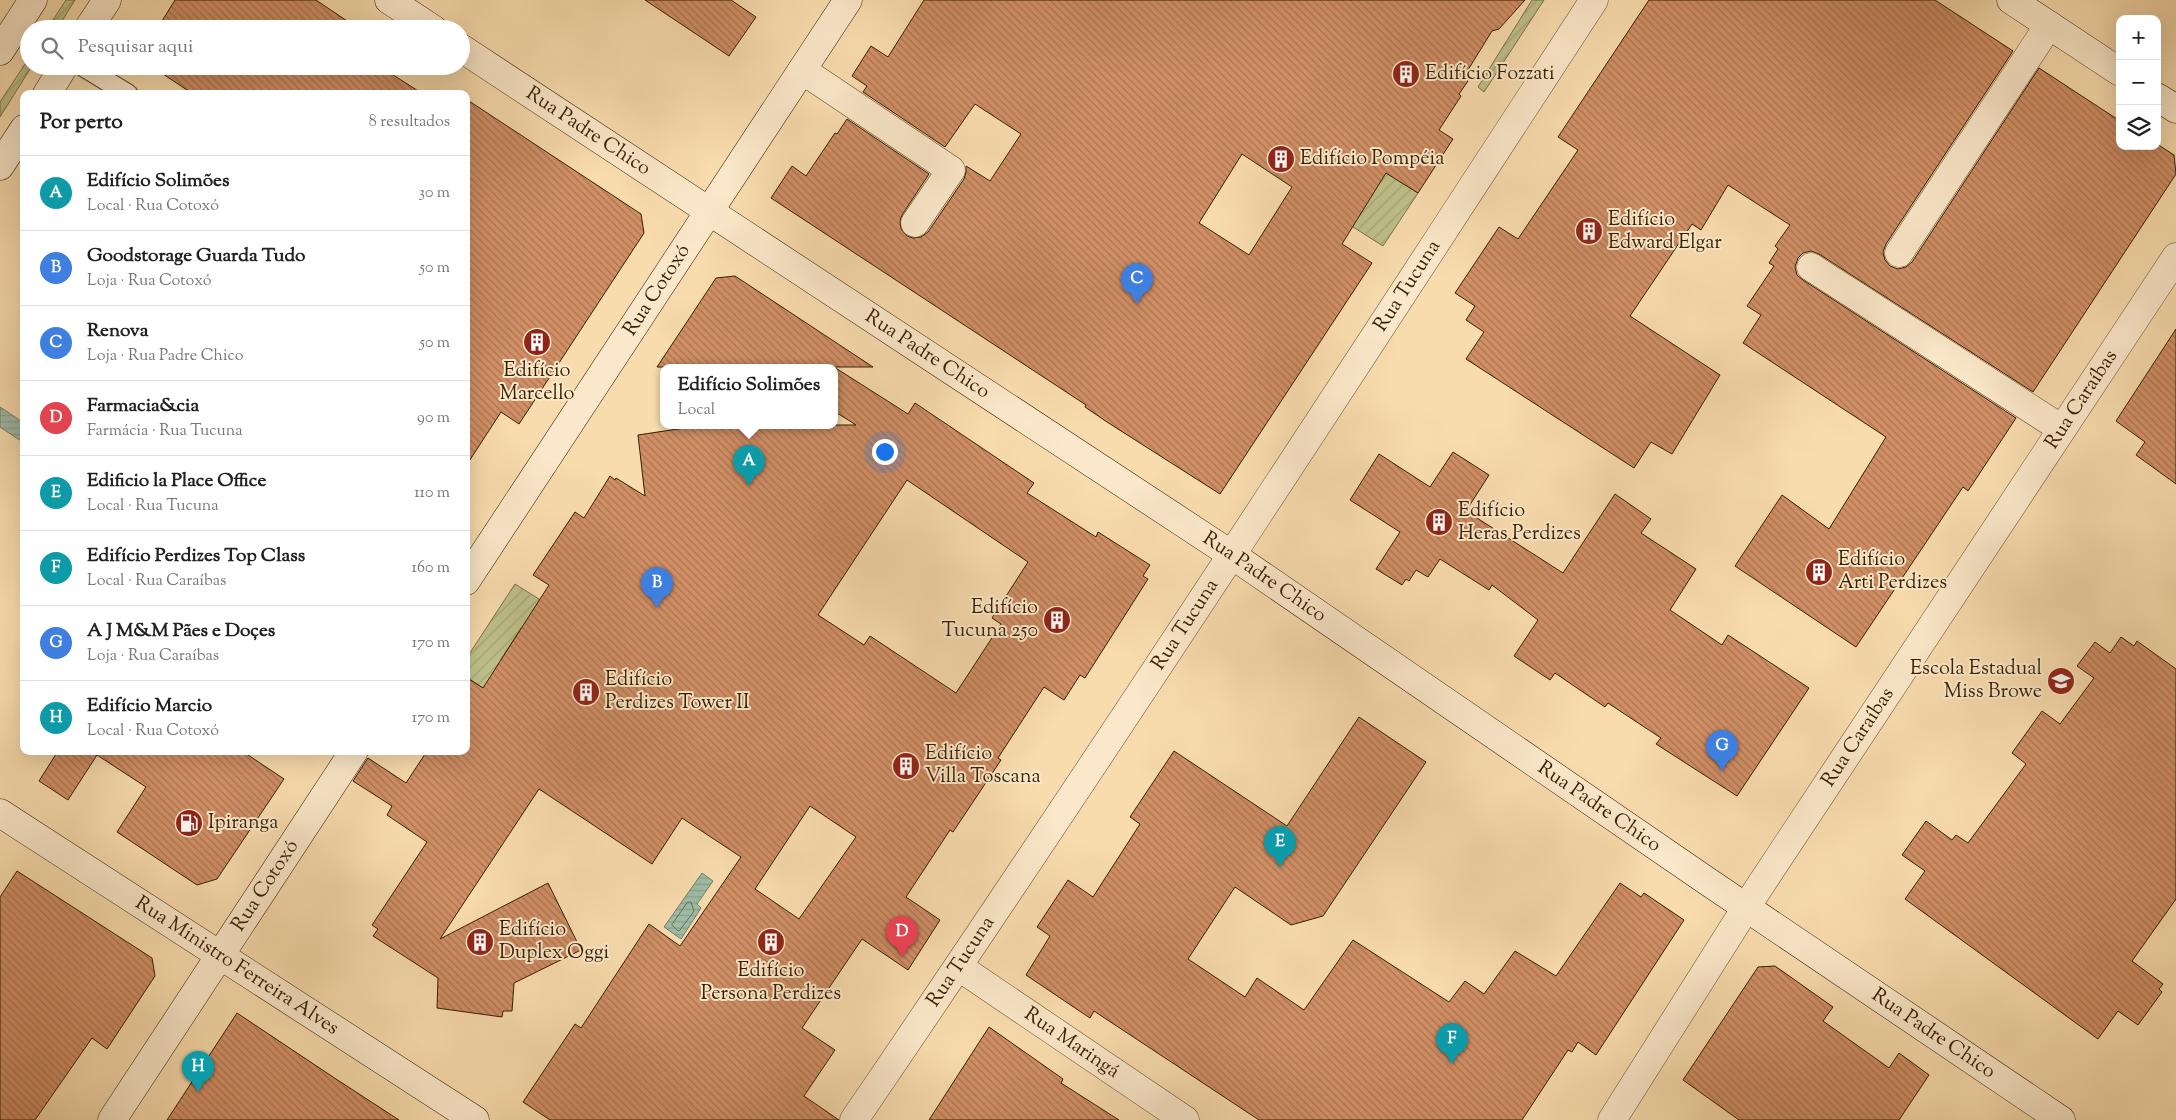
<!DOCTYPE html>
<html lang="pt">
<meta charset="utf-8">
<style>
:root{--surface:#fff;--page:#f2f2f2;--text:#202124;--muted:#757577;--line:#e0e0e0;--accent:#8f2418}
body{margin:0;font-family:"Sorts Mill Goudy",serif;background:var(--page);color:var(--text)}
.controls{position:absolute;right:15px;top:15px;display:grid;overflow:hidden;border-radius:10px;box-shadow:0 5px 20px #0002}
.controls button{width:45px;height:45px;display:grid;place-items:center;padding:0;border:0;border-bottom:1px solid var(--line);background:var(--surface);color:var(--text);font:25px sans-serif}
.you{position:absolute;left:884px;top:451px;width:18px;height:18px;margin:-12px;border:4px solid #fff;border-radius:50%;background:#1a73e8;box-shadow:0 0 0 8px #1a73e833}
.badge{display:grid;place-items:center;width:32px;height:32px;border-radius:50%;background:var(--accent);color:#fff;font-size:16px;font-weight:700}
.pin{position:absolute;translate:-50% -41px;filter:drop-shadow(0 1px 2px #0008)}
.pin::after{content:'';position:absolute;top:26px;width:18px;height:15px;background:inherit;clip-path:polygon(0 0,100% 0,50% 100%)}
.popup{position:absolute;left:660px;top:364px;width:178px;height:65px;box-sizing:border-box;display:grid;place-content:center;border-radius:10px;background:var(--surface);filter:drop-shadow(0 1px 4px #0005);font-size:16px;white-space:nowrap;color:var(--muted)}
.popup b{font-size:19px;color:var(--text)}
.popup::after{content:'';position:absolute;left:50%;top:100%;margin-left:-10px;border:10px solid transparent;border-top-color:var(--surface)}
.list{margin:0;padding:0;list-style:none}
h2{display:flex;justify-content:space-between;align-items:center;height:65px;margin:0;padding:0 20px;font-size:21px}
h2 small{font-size:16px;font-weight:400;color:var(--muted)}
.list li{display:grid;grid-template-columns:32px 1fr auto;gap:15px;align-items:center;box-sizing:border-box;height:75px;padding:0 20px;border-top:1px solid var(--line)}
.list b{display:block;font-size:19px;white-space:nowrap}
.list p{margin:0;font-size:16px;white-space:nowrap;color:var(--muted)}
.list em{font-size:16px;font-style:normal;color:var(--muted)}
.icon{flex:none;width:28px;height:28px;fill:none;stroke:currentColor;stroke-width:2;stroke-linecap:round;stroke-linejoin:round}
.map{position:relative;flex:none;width:2176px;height:1120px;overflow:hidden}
.search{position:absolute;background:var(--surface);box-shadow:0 5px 20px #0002;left:20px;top:20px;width:450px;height:55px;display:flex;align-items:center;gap:12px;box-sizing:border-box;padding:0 18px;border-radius:28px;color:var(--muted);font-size:19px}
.panel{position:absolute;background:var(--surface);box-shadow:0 5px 20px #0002;left:20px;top:90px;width:450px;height:665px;border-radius:10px}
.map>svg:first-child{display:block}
.garden{fill:url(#garden-furrows);stroke:#7a7045}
.water{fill:url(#water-rules);stroke:#747d65}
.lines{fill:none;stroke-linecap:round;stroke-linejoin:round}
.shore{stroke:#6a6e54;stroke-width:1}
.building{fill:url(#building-back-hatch);stroke:#351f00;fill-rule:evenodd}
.lane-casing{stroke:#664e2c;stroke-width:21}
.street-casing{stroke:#664e2c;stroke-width:29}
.secondary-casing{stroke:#351f00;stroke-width:29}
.lane{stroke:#fbe8ca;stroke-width:19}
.street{stroke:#fbe8ca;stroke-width:28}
.secondary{stroke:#fbe8ca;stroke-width:28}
.labels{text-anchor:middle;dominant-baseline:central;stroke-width:4;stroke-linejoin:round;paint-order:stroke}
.poi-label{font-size:20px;fill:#351f00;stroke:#fbe8ca;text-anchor:start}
.street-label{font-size:20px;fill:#351f00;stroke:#fbe8ca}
</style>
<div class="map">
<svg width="2176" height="1120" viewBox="0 0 2176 1120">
<defs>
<pattern id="garden-furrows" width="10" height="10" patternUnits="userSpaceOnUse" patternTransform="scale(1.25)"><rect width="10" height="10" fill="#bec08a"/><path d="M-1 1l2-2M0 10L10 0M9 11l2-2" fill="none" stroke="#a4a575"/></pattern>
<pattern id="water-rules" width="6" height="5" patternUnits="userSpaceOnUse" patternTransform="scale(1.25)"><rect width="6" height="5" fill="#9ebca8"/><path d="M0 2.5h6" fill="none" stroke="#89a18f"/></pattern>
<pattern id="building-back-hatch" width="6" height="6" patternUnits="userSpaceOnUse" patternTransform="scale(1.25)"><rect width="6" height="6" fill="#d18f66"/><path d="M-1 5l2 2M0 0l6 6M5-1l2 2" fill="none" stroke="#aa7452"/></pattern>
</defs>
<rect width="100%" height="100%" fill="#f9dcae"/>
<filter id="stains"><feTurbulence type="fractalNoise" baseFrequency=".004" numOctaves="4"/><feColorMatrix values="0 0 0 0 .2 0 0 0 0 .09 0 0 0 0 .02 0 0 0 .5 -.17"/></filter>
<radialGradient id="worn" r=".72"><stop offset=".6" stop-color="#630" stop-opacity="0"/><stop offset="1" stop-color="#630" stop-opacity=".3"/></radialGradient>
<path class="garden" d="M66,0H75L57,29H47Z
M1532,0H1544L1484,92L1478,87Z
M29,58V66H32L0,117V102Z
M1386,173L1418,193L1383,246L1342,220Z
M515,584L558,611L521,628L501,659V700L466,677V659Z"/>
<path class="water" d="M0,407L24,423V443L0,427Z
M702,873L713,881L697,904L701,908L681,939L664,927Z"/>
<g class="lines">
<path class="shore" d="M688,902H691L694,911L680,930L678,931L672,925Z"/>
</g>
<path class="building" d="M175,0H316L359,29H157Z
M645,0H731L756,17L729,56Z
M924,0H1525L1499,29L1492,31L1463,78L1468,81L1459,94L1461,96L1439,130L1453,139L1418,193L1386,173L1342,244L1372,263L1220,494L1107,422L1085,407L1086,405L771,198L792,166L806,176L835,133L837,134L847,119L929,174L902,215L900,221L901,229L907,236L913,238L921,237L928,232L964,179L966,172V166L990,181L1021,134L975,104L945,147L863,92L867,86L852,76L871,46L888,57ZM1242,154L1292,187L1249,255L1199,223Z
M1649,0H1935L2013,51L1886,244L1883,252L1885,260L1890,266L1898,269L1906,267L1912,262L2039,68L2120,121V146H2157V144L2174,155L2176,174L2033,392L1819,254L1811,251L1803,253L1798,258L1795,267L1797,275L1803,280L2016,418L1968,491L1963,487L1856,647L1735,566L1782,495L1829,529L1886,437L1743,343L1761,315L1747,306L1774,266L1769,263L1778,249L1775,246L1790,225L1728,185L1701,230L1692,224L1630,316L1720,375L1672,454L1651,442L1634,468L1466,359L1484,332L1466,320L1475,306L1455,293L1499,227L1518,239L1578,150L1558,137Z
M151,66H379L423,94H193Z
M466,99L641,214L644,233L519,424L501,412L466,466Z
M735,276L873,367H834L908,414L915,403L1034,483L1027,493L1096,537L1098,532L1150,565L1143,576L1148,579L1085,678L1080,675L1064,700L1044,687L998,758L1001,760L953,832L950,830L906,897L940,920L908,970L862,939L802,1028L835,1050L804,1096L839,1120H550L523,1102L575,1024L581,1028L649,924L680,946L741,857L682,818L652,864L539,789L440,939L548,883L581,950L514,983L512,1011H503L502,1017L437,1008L438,978L373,936L378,929L372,925L427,842L387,815L392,806L353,781L368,758L406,783L427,751H466V677L483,688L549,585L533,575L575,512L584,518L610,476L615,480L616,478L645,496L638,435L691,427L693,425H856L834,411V367H657L716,278ZM907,480L1028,562L992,618L1001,624L956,693L870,636L864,645L818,615ZM810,806L856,837L799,919L755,889Z
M2176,329V484L2136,455L2145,442L2116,421Z
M1453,452L1489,475L1466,511L1563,573L1615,494L1651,519L1641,533L1696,569L1670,610L1722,645L1728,635L1809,688L1737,796L1656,744L1661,738L1608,703L1605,707L1555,673L1550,680L1514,656L1538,620L1492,585L1489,590L1440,559L1428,577L1416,570L1409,581L1406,579L1402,585L1376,569L1400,532L1350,500L1379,454L1430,487Z
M2121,637L2134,646L2137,641L2176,669V899L2132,961L2163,984L2159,989L2162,992L2138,1025L2118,1011L2098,1039L1905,899L1925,871L1902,855L1926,821L1952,840L1956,835L1968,843L2026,764L2012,753L2042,711L2060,724L2094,678L2077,666L2095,642L2110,653Z
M1359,717L1426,762L1323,916L1291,925L1235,887L1188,959L1245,997L1257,978L1304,1010L1353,940L1449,1002L1465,981L1484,994L1515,951L1556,976L1620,883L1641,897L1644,893L1684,920L1596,1055L1578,1042L1572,1052L1568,1050L1522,1120H1259L1094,1011L1090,1018L1026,975L1050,936L1037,927L1068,880L1093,897L1140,824L1130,817L1174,751L1287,826Z
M58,751H242L284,779L217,879L197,885L117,832L146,787L97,755L68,800L39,781Z
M17,871L152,958L155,976L107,1049L92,1038L35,1120H0V897Z
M1775,966L1833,1007L1823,1021L1889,1068L1899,1053L1929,1075L1899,1120H1739L1683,1080L1758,967Z
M237,1013L336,1079L399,1120H167Z
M989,1027L1063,1079L1061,1083L1119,1120H929Z"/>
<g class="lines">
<g class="lane-casing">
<path id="lane" d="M82,66L128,94"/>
</g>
<g class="street-casing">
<g id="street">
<path d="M802,70L951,170L915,223"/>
<path d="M1899,253L2049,25"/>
<path d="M1811,267L2062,429"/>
<path id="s1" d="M959,967L1185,1120"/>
<path id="s2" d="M854,1120C1106,750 1350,375 1594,0"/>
<path id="s3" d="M1612,1120L1756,892L2176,257"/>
</g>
</g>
<g class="secondary-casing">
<g id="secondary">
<path d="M389,0L433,29"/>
<path d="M2011,0L2120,72"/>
<path d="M88,29L107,0"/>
<path id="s4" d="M461,48L1232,555L1707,881L2061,1120"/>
<path d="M0,51L33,0"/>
<path d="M47,94L64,66"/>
<path d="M2157,97L2176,109"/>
<path d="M0,166L24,129"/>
<path id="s5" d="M466,581L848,0"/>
<path id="s6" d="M0,813L475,1120"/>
<path id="s7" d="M112,1120L354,751"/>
</g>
</g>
<use href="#lane" class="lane"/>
<use href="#street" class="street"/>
<use href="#secondary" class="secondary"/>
</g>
<defs>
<g id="building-disc" transform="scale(1.4375)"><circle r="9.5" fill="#8f2418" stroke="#fbe8ca"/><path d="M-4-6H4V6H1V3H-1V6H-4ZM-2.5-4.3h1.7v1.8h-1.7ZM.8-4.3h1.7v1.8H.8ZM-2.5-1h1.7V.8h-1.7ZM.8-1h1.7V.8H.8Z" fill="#fff"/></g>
<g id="school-disc" transform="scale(1.4375)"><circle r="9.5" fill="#8f2418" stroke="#fbe8ca"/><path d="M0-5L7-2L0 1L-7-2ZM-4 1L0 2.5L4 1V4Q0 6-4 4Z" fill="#fff"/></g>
<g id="fuel-disc" transform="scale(1.4375)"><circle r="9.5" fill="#8f2418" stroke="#fbe8ca"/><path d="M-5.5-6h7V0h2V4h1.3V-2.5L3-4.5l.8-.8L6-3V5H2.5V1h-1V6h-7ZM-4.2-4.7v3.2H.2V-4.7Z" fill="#fff"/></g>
</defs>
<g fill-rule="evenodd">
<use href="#building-disc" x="1406" y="74"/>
<use href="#building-disc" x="1281" y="159"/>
<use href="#building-disc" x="1589" y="231"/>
<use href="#building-disc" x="537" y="342"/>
<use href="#building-disc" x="1439" y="522"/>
<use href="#building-disc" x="1819" y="572"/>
<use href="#building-disc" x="1057" y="620"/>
<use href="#school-disc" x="2061" y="681"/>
<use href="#building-disc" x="586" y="692"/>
<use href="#building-disc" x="906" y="766"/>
<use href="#fuel-disc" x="189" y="823"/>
<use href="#building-disc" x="480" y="942"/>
<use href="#building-disc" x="771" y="942"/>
</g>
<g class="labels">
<g class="poi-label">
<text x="1425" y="74">Edifício Fozzati</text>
<text x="1300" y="159">Edifício Pompéia</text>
<text x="1608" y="220">Edifício<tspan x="1608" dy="23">Edward Elgar</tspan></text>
<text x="537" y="371" text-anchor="middle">Edifício<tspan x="537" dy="23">Marcello</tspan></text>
<text x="1458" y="511">Edifício<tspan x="1458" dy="23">Heras Perdizes</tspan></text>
<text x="1838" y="560">Edifício<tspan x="1838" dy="23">Arti Perdizes</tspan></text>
<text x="1038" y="608" text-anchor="end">Edifício<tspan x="1038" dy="23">Tucuna 250</tspan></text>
<text x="2042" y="669" text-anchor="end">Escola Estadual<tspan x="2042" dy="23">Miss Browe</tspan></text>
<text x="605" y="680">Edifício<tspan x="605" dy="23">Perdizes Tower II</tspan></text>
<text x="925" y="754">Edifício<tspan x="925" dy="23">Villa Toscana</tspan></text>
<text x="208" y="823">Ipiranga</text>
<text x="499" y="930">Edifício<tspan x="499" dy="23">Duplex Oggi</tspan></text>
<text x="771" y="971" text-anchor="middle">Edifício<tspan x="771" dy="23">Persona Perdizes</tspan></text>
</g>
<g class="street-label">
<text stroke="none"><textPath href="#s4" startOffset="152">Rua Padre Chico</textPath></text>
<text stroke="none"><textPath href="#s2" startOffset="1001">Rua Tucuna</textPath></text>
<text stroke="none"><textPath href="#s5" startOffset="348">Rua Cotoxó</textPath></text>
<text stroke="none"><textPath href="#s4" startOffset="558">Rua Padre Chico</textPath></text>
<text stroke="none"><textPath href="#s3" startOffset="860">Rua Caraíbas</textPath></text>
<text stroke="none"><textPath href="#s4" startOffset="962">Rua Padre Chico</textPath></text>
<text stroke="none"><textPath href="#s2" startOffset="596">Rua Tucuna</textPath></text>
<text stroke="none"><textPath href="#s3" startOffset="455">Rua Caraíbas</textPath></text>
<text stroke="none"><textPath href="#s4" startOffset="1368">Rua Padre Chico</textPath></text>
<text stroke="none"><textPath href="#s7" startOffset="280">Rua Cotoxó</textPath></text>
<text stroke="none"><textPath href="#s2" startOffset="191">Rua Tucuna</textPath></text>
<text stroke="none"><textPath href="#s6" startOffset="282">Rua Ministro Ferreira Alves</textPath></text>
<text stroke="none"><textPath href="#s4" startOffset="1772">Rua Padre Chico</textPath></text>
<text stroke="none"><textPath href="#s1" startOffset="136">Rua Maringá</textPath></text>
</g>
</g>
<rect width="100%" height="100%" filter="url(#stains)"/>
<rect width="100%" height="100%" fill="url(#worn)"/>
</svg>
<div class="controls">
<button>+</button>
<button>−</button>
<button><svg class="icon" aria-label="layers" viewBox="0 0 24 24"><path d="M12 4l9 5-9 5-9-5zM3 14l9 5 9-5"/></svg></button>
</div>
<div class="you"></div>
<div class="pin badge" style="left:749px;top:486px;background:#0f9aa8">A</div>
<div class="popup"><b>Edifício Solimões</b>Local</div>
<div class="pin badge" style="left:657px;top:608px;background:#3f7fe0">B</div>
<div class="pin badge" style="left:1137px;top:304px;background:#3f7fe0">C</div>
<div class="pin badge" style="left:902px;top:957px;background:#e0444e">D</div>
<div class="pin badge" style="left:1280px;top:867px;background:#0f9aa8">E</div>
<div class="pin badge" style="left:1452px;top:1064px;background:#0f9aa8">F</div>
<div class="pin badge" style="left:1722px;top:771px;background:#3f7fe0">G</div>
<div class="pin badge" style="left:198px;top:1092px;background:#0f9aa8">H</div>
<div class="search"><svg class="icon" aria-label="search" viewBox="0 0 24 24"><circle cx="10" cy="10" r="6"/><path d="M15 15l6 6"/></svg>Pesquisar aqui</div>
<section class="panel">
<h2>Por perto<small>8 resultados</small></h2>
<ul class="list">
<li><span class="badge" style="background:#0f9aa8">A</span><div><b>Edifício Solimões</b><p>Local · Rua Cotoxó</p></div><em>30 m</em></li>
<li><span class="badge" style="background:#3f7fe0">B</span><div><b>Goodstorage Guarda Tudo</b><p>Loja · Rua Cotoxó</p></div><em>50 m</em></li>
<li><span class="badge" style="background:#3f7fe0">C</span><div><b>Renova</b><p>Loja · Rua Padre Chico</p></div><em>50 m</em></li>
<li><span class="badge" style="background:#e0444e">D</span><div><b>Farmacia&amp;cia</b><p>Farmácia · Rua Tucuna</p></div><em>90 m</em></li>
<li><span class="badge" style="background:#0f9aa8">E</span><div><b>Edificio la Place Office</b><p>Local · Rua Tucuna</p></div><em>110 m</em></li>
<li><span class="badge" style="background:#0f9aa8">F</span><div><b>Edifício Perdizes Top Class</b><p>Local · Rua Caraíbas</p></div><em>160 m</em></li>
<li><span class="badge" style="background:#3f7fe0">G</span><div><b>A J M&amp;M Pães e Doçes</b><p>Loja · Rua Caraíbas</p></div><em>170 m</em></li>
<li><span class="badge" style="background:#0f9aa8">H</span><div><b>Edifício Marcio</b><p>Local · Rua Cotoxó</p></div><em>170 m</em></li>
</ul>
</section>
</div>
